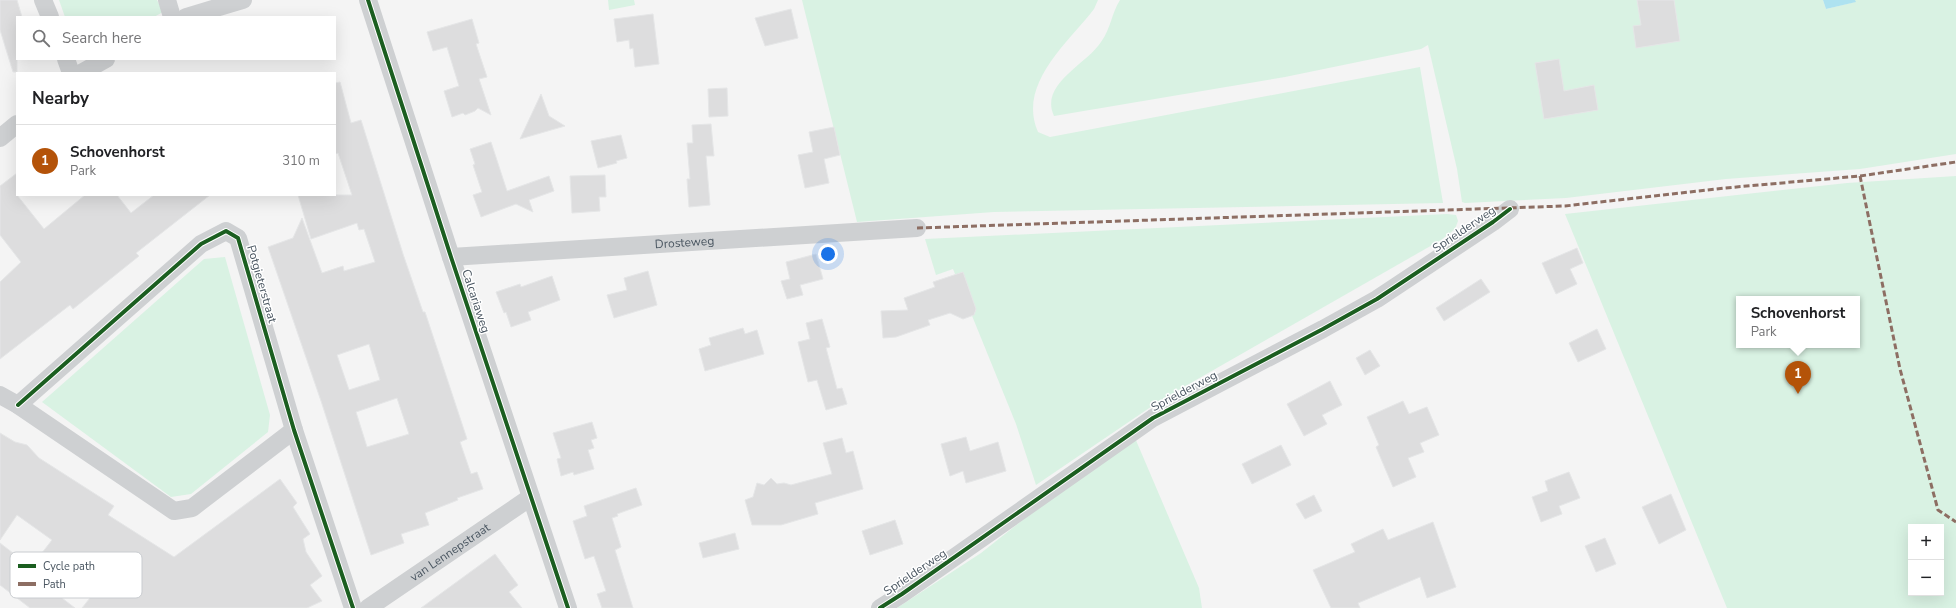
<!DOCTYPE html>
<meta charset="utf-8">
<style>
:root{--surface:#fff;--page:#f2f2f2;--text:#202124;--muted:#757577;--line:#e0e0e0;--accent:#b45309}
body{margin:0;font-family:"Nunito Sans",sans-serif;background:var(--page);color:var(--text)}
.controls{position:absolute;right:12px;bottom:12px;display:grid;overflow:hidden;border-radius:0px;box-shadow:0 4px 16px #0002}
.controls button{width:36px;height:36px;display:grid;place-items:center;padding:0;border:0;border-bottom:1px solid var(--line);background:var(--surface);color:var(--text);font:20px sans-serif}
.you{position:absolute;left:828px;top:254px;width:14px;height:14px;margin:-10px;border:3px solid #fff;border-radius:50%;background:#1a73e8;box-shadow:0 0 0 6px #1a73e833}
.badge{display:grid;place-items:center;width:26px;height:26px;border-radius:50%;background:var(--accent);color:#fff;font-size:13px;font-weight:700}
.pin{position:absolute;translate:-50% -33px;filter:drop-shadow(0 1px 2px #0008)}
.pin::after{content:'';position:absolute;top:21px;width:14px;height:12px;background:inherit;clip-path:polygon(0 0,100% 0,50% 100%)}
.popup{position:absolute;left:1736px;top:296px;width:124px;height:52px;box-sizing:border-box;display:grid;place-content:center;border-radius:0px;background:var(--surface);filter:drop-shadow(0 1px 3px #0005);font-size:13px;white-space:nowrap;color:var(--muted)}
.popup b{font-size:15px;color:var(--text)}
.popup::after{content:'';position:absolute;left:50%;top:100%;margin-left:-8px;border:8px solid transparent;border-top-color:var(--surface)}
.list{margin:0;padding:0;list-style:none}
h2{display:flex;justify-content:space-between;align-items:center;height:52px;margin:0;padding:0 16px;font-size:17px}
h2 small{font-size:13px;font-weight:400;color:var(--muted)}
.list li{display:grid;grid-template-columns:26px 1fr auto;gap:12px;align-items:center;box-sizing:border-box;height:72px;padding:0 16px;border-top:1px solid var(--line)}
.list b{display:block;font-size:15px;white-space:nowrap}
.list p{margin:0;font-size:13px;white-space:nowrap;color:var(--muted)}
.list em{font-size:13px;font-style:normal;color:var(--muted)}
.icon{flex:none;width:22px;height:22px;fill:none;stroke:currentColor;stroke-width:2;stroke-linecap:round;stroke-linejoin:round}
.map{position:relative;flex:none;width:1956px;height:608px;overflow:hidden}
.search{position:absolute;background:var(--surface);box-shadow:0 4px 16px #0002;left:16px;top:16px;width:320px;height:44px;display:flex;align-items:center;gap:10px;box-sizing:border-box;padding:0 14px;border-radius:0px;color:var(--muted);font-size:15px}
.panel{position:absolute;background:var(--surface);box-shadow:0 4px 16px #0002;left:16px;top:72px;width:320px;height:124px;border-radius:0px}
.map>svg:first-child{display:block}
.green{fill:#d9f2e3;fill-rule:evenodd}
.water{fill:#aee2f0}
.building{fill:#ddddde;stroke:#e5e6e7;fill-rule:evenodd}
.lines{fill:none;stroke-linecap:round;stroke-linejoin:round}
.minor{stroke:#ced0d2;stroke-width:18}
.quiet{stroke:#8d6e63;stroke-width:3;stroke-dasharray:6 3;stroke-linecap:butt}
.cycleway-casing{stroke:#fff;stroke-width:6}
.cycleway{stroke:#1b5e20;stroke-width:4}
.labels{text-anchor:middle;dominant-baseline:central;stroke-width:3;stroke-linejoin:round;paint-order:stroke}
.street-label{font-size:12px;fill:#4a5661;stroke:#fff}
.key{fill:#fff;stroke:#c9ccd0;stroke-width:1}
.key-label{font-size:11px;fill:#4a5661}
</style>
<div class="map">
<svg width="1956" height="608" viewBox="0 0 1956 608">
<rect width="100%" height="100%" fill="#f4f4f4"/>
<path class="green" d="M59,0H157L163,12L154,17H65Z
M608,0H634L635,5L609,10Z
M802,0H1098L1094,9C1068,43 1017,84 1038,132L1050,137L1420,67L1443,203L994,212L857,222Z
M1120,0H1823L1826,9L1855,2V0H1956V154L1860,169L1726,179L1566,198L1465,203L1462,202L1457,169L1428,45L1421,49L1285,77L1054,116C1039,84 1087,64 1101,42C1111,28 1112,12 1120,0Z
M1956,176V608H1727L1565,214L1847,183ZM1739,299H1857V345H1739ZM1911,527H1941V593H1911Z
M1447,214L1456,215L1458,221L1455,229L1441,240L1161,400L1036,485L1016,424L953,269L936,275L925,239Z
M225,257L270,415L268,432L191,494L171,497L42,402L204,259Z
M1135,438L1199,588L1202,608H897L981,553L1057,493Z"/>
<path class="water" d="M1823,0H1855L1856,2L1826,9Z"/>
<path class="building" d="M0,0H17L22,17H17V72H13L0,30Z
M1637,0H1674L1680,41L1636,48L1633,26L1641,25Z
M791,9L798,38L765,46L755,18Z
M653,14L659,64L635,67L633,48L630,49L629,40L617,42L614,19Z
M472,19L479,43L476,44L487,77L479,79L491,115L478,108L475,111L465,115L463,113L452,117L444,91L459,86L447,47L433,51L427,32Z
M1559,59L1564,91L1594,85L1598,110L1544,119L1535,63Z
M340,82L351,123L361,120L403,254L423,312H425L467,439L460,442L471,474L477,472L483,489L457,498L458,500L425,513L429,525L401,534L404,543L371,555L321,401L268,247L293,238L302,218L322,273L343,266L344,271L375,262L364,229L359,230L357,223L311,239L298,195H352L338,153L335,154V83ZM369,344L380,380L349,390L337,355ZM397,398L409,434L367,447L356,412Z
M727,88L728,116L709,117L708,89Z
M541,94L549,116L565,126L520,139Z
M711,124L714,156H706L710,205L689,207L687,179H690L687,143H693L692,125Z
M834,127L840,155L824,159L829,183L805,188L798,155L813,152L809,132Z
M621,135L627,158L616,161L617,163L598,168L591,141Z
M491,142L507,191L549,176L554,191L529,200L533,212L516,204L481,217L473,195L482,192L473,165L475,164L470,149Z
M17,173V195L44,229L85,195H117L131,213L154,195H210L136,253L139,256L73,309L70,305L0,359V282L21,262L0,235V186Z
M605,175L606,197H599L600,211L572,213L570,176Z
M1577,248L1583,263L1570,269L1577,284L1556,294L1542,263Z
M816,254L823,279L800,285L803,295L787,299L781,281L790,279L786,262Z
M648,271L657,305L614,318L607,295L627,290L624,278Z
M963,272L976,309L974,315L963,319L950,313L928,320L930,325L896,337L883,338L881,311L908,310L904,298L935,287L933,282Z
M552,276L560,300L528,312L531,320L511,327L506,312L504,313L496,292L520,284L521,287Z
M1481,279L1490,292L1444,321L1436,308Z
M822,319L830,347L826,348L837,389L842,388L847,404L826,410L817,380L808,382L798,342L810,339L806,323Z
M743,328L745,334L757,330L764,354L705,371L699,349L711,345L709,338Z
M1597,329L1606,349L1578,362L1569,343Z
M1370,350L1380,366L1365,375L1356,358Z
M1330,381L1342,405L1322,415L1327,424L1304,436L1287,404Z
M1403,401L1409,414L1427,407L1439,435L1420,443L1424,452L1408,458L1416,477L1393,487L1376,447L1379,445L1367,417Z
M592,422L597,438L591,440L594,448L588,450L594,469L574,475L573,472L561,476L557,459L561,458L553,433Z
M0,433L15,442L27,445L39,458L114,506L108,515L174,557L280,479L297,503L293,507L310,534L303,539L306,552L322,576L310,585L322,601L307,608H82L101,584L71,560L49,588L75,608H30L0,585V543L31,567L52,540L17,515L0,540Z
M966,437L970,451L998,442L1006,471L966,483L963,471L950,476L941,444Z
M842,438L846,453L853,451L863,489L815,503L818,514L781,525H752L745,500L753,497L757,483L764,485L771,478L777,484L784,483L791,485L832,474L823,443Z
M1281,445L1291,465L1252,484L1242,464Z
M1569,472L1580,498L1559,506L1562,514L1541,522L1532,497L1548,491L1545,481Z
M636,488L642,505L617,514L618,516L612,518L621,547L615,550L633,608H602L597,594L606,591L594,556L585,559L573,521L587,516L584,506Z
M1671,494L1686,530L1659,544L1642,507Z
M1314,495L1322,511L1305,519L1296,504Z
M895,520L903,544L870,555L862,531Z
M1433,522L1456,587L1427,598L1420,577L1358,603L1360,608H1331L1313,570L1355,552L1351,544L1383,529L1388,540Z
M735,533L739,549L703,558L699,543Z
M1605,538L1616,564L1596,572L1585,546Z
M495,554L518,585L509,592L522,608H421Z"/>
<g class="lines">
<g class="minor">
<path d="M43,0L50,17"/>
<path d="M167,0L172,17"/>
<path d="M368,0L451,257L568,608"/>
<path d="M186,17L243,0"/>
<path d="M66,59L71,73"/>
<path d="M81,73L106,59"/>
<path d="M0,138L17,124"/>
<path id="s1" d="M451,257L917,228"/>
<path d="M0,395L18,405L174,511L192,508L294,430"/>
<path d="M18,405L201,244L226,231L238,238L294,430L353,608"/>
<path id="s2" d="M368,608L531,497"/>
<path d="M880,608L902,594L1153,418L1323,329L1377,299L1493,222L1510,209"/>
</g>
<path class="quiet" d="M1860,176L1900,369L1938,510L1956,522
M917,228L1565,206L1725,188L1860,176L1956,162"/>
<g class="cycleway-casing">
<path id="cycleway" d="M368,0L451,257L568,608
M18,405L201,244L226,231L238,238L294,430L353,608
M880,608L902,594L1153,418L1323,329L1377,299L1493,222L1510,209"/>
</g>
<use href="#cycleway" class="cycleway"/>
</g>
<g class="labels">
<g class="street-label">
<text transform="translate(1464 229) rotate(-34)">Sprielderweg</text>
<text stroke="none"><textPath href="#s1" startOffset="234">Drosteweg</textPath></text>
<text transform="translate(262 284) rotate(74)">Potgieterstraat</text>
<text transform="translate(476 301) rotate(72)">Calcariaweg</text>
<text transform="translate(1184 391) rotate(-28)">Sprielderweg</text>
<text stroke="none"><textPath href="#s2" startOffset="99">van Lennepstraat</textPath></text>
<text transform="translate(915 572) rotate(-34)">Sprielderweg</text>
</g>
</g>
<rect x="10" y="552" width="132" height="46" rx="6" class="key"/>
<rect x="18" y="564" width="18" height="4" fill="#1b5e20"/>
<rect x="18" y="582" width="18" height="4" fill="#8d6e63"/>
<g class="key-label">
<text x="43" y="570">Cycle path</text>
<text x="43" y="588">Path</text>
</g>
</svg>
<div class="controls">
<button>+</button>
<button>−</button>
</div>
<div class="you"></div>
<div class="pin badge" style="left:1798px;top:394px">1</div>
<div class="popup"><b>Schovenhorst</b>Park</div>
<div class="search"><svg class="icon" aria-label="search" viewBox="0 0 24 24"><circle cx="10" cy="10" r="6"/><path d="M15 15l6 6"/></svg>Search here</div>
<section class="panel">
<h2>Nearby<small></small></h2>
<ul class="list">
<li><span class="badge">1</span><div><b>Schovenhorst</b><p>Park</p></div><em>310 m</em></li>
</ul>
</section>
</div>
